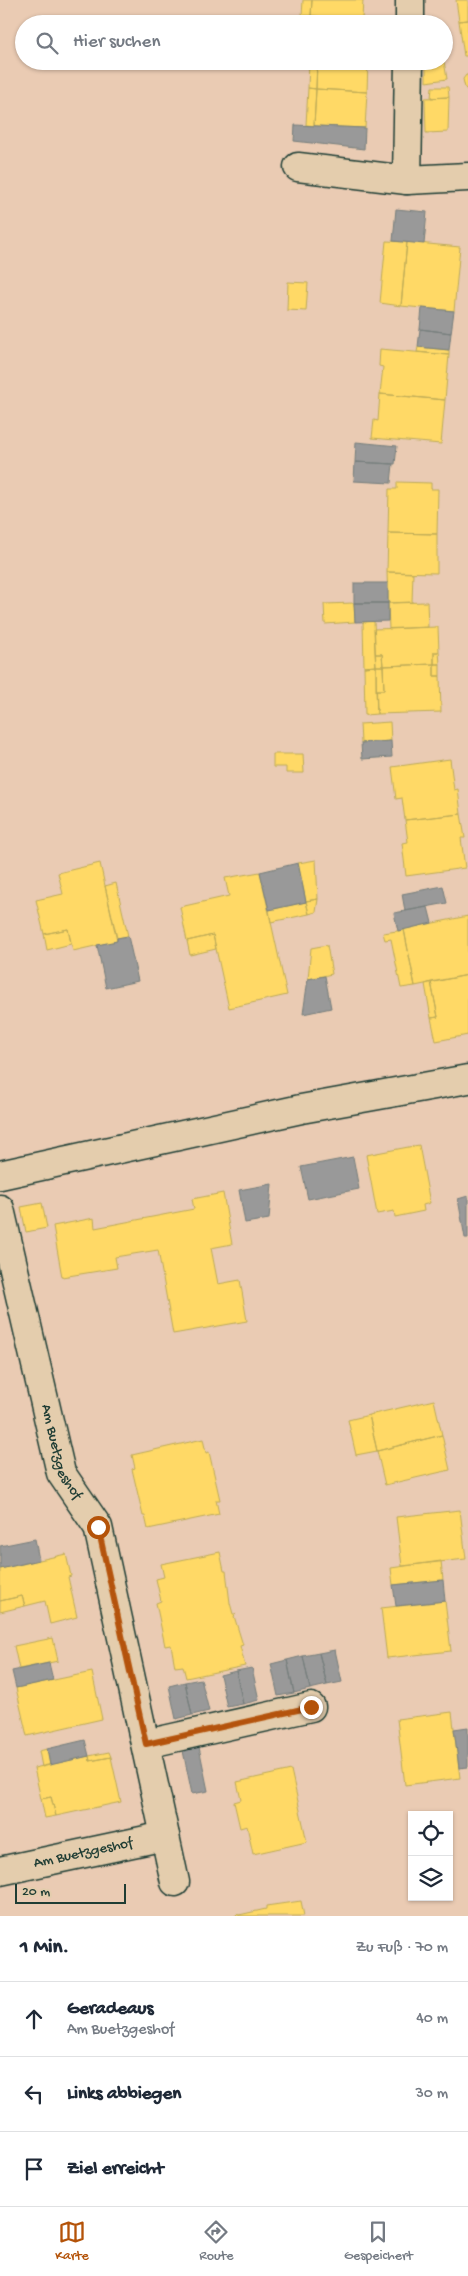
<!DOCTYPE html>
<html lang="de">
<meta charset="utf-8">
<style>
:root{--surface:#fff;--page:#f6f6f7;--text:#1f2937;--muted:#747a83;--line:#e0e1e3;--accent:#b45309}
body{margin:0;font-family:"Gochi Hand",sans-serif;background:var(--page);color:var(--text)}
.controls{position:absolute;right:15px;bottom:15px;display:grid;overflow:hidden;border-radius:0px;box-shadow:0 1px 4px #0004}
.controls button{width:45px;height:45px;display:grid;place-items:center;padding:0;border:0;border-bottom:1px solid var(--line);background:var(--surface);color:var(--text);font:25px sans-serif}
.scale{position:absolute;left:15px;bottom:12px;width:111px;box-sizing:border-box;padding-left:5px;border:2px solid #1f3d34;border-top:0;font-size:14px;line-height:18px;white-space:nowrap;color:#1f3d34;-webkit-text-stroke:4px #e4cdad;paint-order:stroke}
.stop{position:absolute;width:15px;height:15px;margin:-11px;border:4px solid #b45309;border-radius:50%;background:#fff}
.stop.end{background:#b45309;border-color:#fff;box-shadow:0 1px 5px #0008}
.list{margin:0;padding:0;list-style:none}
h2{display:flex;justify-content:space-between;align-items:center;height:65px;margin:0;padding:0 20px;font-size:21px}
h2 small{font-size:16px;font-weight:400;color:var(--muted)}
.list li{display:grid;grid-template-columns:32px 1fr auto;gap:15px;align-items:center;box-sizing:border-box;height:75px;padding:0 20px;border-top:1px solid var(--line)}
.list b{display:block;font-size:19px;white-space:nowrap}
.list p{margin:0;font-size:16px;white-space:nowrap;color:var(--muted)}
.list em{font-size:16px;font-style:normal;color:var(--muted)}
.icon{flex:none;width:28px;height:28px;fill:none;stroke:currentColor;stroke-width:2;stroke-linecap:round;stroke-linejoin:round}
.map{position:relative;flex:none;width:468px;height:1916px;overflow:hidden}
.search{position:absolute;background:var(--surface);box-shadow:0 1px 4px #0004;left:15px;right:15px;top:15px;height:55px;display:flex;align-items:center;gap:12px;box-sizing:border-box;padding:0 18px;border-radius:28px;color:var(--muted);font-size:19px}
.sheet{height:290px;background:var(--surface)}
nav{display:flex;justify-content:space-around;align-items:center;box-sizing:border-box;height:70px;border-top:1px solid var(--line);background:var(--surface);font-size:14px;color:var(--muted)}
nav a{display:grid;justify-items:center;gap:2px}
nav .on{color:var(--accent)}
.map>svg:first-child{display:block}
.homes{fill:#ffd966;stroke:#bcaa57}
.industry{fill:#999;stroke:#747d7b}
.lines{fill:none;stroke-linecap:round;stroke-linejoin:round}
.minor-casing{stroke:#1f3d34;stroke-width:31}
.minor{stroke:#e4cdad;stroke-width:28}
.route{stroke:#b45309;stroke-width:6}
.labels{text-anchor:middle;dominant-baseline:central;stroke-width:5;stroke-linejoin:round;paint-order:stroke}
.street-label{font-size:15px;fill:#1f3d34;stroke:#e4cdad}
</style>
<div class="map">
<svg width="468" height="1916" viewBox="0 0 468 1916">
<rect width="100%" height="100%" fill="#eacbb3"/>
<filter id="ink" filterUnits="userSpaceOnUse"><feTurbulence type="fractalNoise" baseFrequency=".02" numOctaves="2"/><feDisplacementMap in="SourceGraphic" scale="10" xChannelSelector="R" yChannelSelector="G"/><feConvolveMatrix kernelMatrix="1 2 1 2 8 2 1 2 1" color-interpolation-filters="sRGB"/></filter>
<g filter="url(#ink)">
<path class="homes" d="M303,0H312L311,16H302Z
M312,0H363L362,19L311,16Z
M456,0H468V20L459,21Z
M302,16H311L310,24H302Z
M311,16L362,19V24H310Z
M468,20V56H464L459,21Z
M309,61H317L316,89L308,88Z
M317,61H368L367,92L316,89Z
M444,61L447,79L426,82V62Z
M466,75H468V91L465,88L463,79Z
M432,87H448L449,97L431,98Z
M308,88L316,89L314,126L306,125Z
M316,89L367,92L365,128L314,126Z
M449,97L448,132L426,133L425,98Z
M386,241L407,242L401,306L380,303Z
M407,242L460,247L454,311L401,306Z
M288,282L308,283L306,311L287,310Z
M418,347L449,350V355L417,352Z
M380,349L449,355L445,400L380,394L383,367L379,366Z
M380,394L445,400L441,444L372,438L374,420L378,421Z
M397,482L431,483V489H438L437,534L388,533L389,489H397Z
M388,533L437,534V573L387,572Z
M387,572L413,573L412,602L388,603Z
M427,602L428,627L389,629L388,603Z
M354,603L355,622L325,624L324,604Z
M374,621L376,666L364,667L363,622Z
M438,627L439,652H434V664L383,666L382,654H375L374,629Z
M434,652H439L440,664H434Z
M375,654H382L383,666H376Z
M434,664V676H440L441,712L377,714L376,690H384L383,666Z
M434,664H440V676H434Z
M376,666H383L384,690H376Z
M376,666L377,714L365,715L364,667Z
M390,722L391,741L361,743L360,724Z
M273,754H303L304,773H286V767H273Z
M450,759L454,790L458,789L461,814L405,820L402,798L396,799L392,767Z
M461,814L465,838H461L465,868L406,876L402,843L408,842L405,820Z
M316,860L318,899L306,901L298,863Z
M100,863L117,941L73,951L68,929L44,934L36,900L63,894L58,873Z
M260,872L287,995L229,1008L213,935L187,941L180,907L229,896L225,878Z
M116,883L128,936L117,938L105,886Z
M318,899L316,912L309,914L306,901Z
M306,902L309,914L271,922L269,910Z
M468,916V975L415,986L404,929Z
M68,929L71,944L47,950L44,934Z
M404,930L415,986L401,988L391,939L385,940L383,933Z
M213,935L216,949L190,955L187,941Z
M327,945L332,974L308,979L311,948Z
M468,975V1035L436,1041L431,1018L438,1017L431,982Z
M431,982L438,1017L431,1018L425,984Z
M419,1145L430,1203L423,1205L424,1211L395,1217L394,1211L377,1214L366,1155Z
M223,1193L232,1244L211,1248L218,1284L240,1280L247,1321L173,1334L158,1250L115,1257L117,1268L62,1277L53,1226L94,1218L95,1228L194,1209L192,1199Z
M42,1203L47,1228L26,1232L21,1207Z
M434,1400L442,1435L377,1451L369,1415Z
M369,1415L377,1451L356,1455L348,1420Z
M442,1435L450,1470L385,1485L377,1451Z
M203,1439L206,1453L209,1452L220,1500H216L219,1514L148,1529L145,1516H143L132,1469L135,1468L132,1455Z
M460,1510L466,1559L402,1566L396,1517Z
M220,1552L224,1571H226L230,1603L233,1614H236L234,1616L243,1645L240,1646L245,1666L186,1678L183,1666L175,1667L171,1645L165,1646L156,1603L161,1601L156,1579L164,1577L161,1564Z
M66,1554L71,1576L68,1577L77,1617L50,1624L45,1601L25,1606L22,1596L0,1601V1569Z
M441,1561L443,1580L393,1585L391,1568Z
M22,1596L25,1606L0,1612V1601Z
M445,1601L451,1651L387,1658L381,1608Z
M53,1638L58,1661L19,1669L14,1646Z
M92,1672L102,1719L27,1736L16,1688Z
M452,1712L460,1778L405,1785L397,1719Z
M47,1749L50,1765L42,1767L39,1751Z
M109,1752L111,1757L90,1761L89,1756Z
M89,1756L90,1761L111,1757L121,1802L56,1816L51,1797L41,1799L34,1768Z
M291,1770L307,1842L253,1854L247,1826L240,1828L234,1802L241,1800L237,1782Z
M51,1797L56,1816L45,1818L41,1799Z
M301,1901L304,1916H235L238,1913L239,1915L266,1909V1906Z"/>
<path class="industry" d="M295,125L365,128L364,149L294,141Z
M396,209L427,212L424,244L393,241Z
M422,308L454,311L451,333L420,329Z
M420,329L451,333L449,350L418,347Z
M356,442L397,446L395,464L355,462Z
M355,462L393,464L391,483L354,481Z
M354,583H388V603H354Z
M354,603H388V621L355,622Z
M391,741L392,757L362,759L361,743Z
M298,863L306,902L269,910L260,872Z
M443,886L447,903L405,911L402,894Z
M428,907L432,923L398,931L394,913Z
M128,936L138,981L106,988L97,945L117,941V938Z
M325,976L331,1008L303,1014L308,979Z
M353,1157L359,1189L308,1199L301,1167Z
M272,1184L269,1219L245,1223L239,1190Z
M468,1196V1238H465L458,1199Z
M35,1539L39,1560L0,1569V1546Z
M443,1580L445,1601L396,1606L393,1585Z
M335,1650L342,1682L327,1685L319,1653Z
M319,1653L327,1685L310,1689L303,1656Z
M303,1656L310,1689L294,1693L287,1660Z
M287,1660L294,1693L278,1696L271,1664Z
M49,1663L53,1680L16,1688L12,1671Z
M252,1668L259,1700L243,1704L236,1671Z
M236,1671L243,1704L227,1707L220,1675Z
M201,1679L209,1711L192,1715L185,1682Z
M185,1682L192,1715L176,1719L169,1686Z
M468,1727V1767L459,1768L454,1729Z
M85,1740L89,1756L50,1765L47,1749Z
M199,1747L208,1791L192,1794L183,1751Z"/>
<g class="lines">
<g class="minor-casing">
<g id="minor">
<path d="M410,24V0"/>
<path d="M298,167L407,180L468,177"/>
<path d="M407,180L409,61"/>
<path d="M0,1175L301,1109L468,1079"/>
<path id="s1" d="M0,1209L61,1473L98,1527L175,1882"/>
<path d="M146,1744L311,1707"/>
<path id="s2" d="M0,1871L165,1836"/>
</g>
</g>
<use href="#minor" class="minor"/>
</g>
</g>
<g class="lines" filter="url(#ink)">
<path class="route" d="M98,1527L146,1744L311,1707"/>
</g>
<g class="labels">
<g class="street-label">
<text stroke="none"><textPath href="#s1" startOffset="251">Am Buetzgeshof</textPath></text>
<text stroke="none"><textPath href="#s2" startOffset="85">Am Buetzgeshof</textPath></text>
</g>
</g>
</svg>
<div class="controls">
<button><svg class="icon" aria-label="locate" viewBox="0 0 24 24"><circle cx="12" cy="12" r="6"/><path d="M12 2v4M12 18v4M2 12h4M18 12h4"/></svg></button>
<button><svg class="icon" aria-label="layers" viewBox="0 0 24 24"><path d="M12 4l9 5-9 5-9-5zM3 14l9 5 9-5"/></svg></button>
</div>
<div class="scale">20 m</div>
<div class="stop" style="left:98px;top:1527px"></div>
<div class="stop end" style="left:311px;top:1707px"></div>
<div class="search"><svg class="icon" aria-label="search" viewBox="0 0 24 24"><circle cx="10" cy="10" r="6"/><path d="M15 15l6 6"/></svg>Hier suchen</div>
</div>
<section class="sheet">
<h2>1 Min.<small>Zu Fuß · 70 m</small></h2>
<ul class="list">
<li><svg class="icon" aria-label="ahead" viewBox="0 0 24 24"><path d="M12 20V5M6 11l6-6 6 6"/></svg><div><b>Geradeaus</b><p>Am Buetzgeshof</p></div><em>40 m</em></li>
<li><svg class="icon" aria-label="left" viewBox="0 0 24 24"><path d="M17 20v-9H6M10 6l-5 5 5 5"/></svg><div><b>Links abbiegen</b></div><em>30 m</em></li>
<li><svg class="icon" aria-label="arrive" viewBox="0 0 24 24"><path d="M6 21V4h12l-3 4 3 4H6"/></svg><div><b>Ziel erreicht</b></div></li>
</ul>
</section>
<nav>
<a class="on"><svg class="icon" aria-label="map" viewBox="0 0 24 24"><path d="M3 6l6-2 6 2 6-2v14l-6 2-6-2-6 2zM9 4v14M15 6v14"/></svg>Karte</a>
<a><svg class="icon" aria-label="directions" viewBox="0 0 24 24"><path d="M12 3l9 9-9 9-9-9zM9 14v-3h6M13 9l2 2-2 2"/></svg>Route</a>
<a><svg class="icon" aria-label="saved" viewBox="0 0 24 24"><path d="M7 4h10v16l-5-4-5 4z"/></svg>Gespeichert</a>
</nav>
